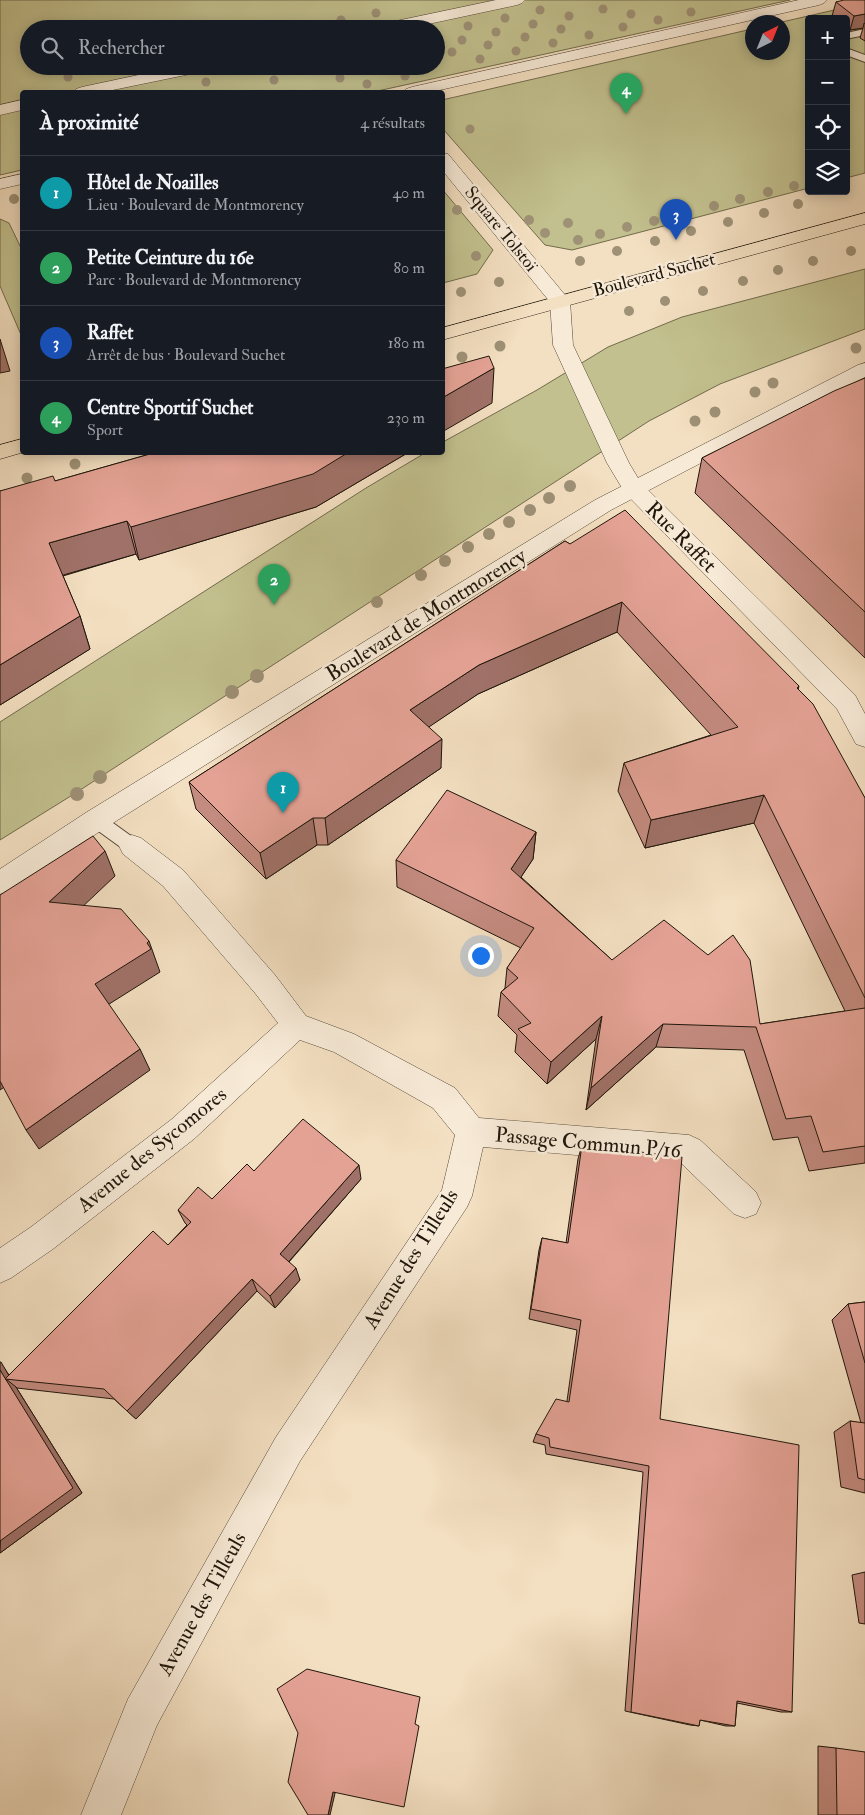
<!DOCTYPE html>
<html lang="fr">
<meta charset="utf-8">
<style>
:root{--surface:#171b24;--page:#20242c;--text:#f1f3f6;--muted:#9ea1a6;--line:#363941;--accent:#7c3aed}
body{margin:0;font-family:"IM FELL Double Pica",serif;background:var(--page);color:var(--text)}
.controls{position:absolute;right:15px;top:15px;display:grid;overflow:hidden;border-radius:5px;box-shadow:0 2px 12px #0003}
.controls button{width:45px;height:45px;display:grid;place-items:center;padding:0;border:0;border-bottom:1px solid var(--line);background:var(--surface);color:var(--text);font:25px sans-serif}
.compass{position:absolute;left:745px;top:15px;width:45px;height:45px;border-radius:50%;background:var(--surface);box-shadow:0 2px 12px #0003;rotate:43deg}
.you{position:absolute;left:480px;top:955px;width:18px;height:18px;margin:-12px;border:4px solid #fff;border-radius:50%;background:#1a73e8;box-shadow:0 0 0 8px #1a73e833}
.badge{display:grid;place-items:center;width:32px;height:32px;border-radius:50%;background:var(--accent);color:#fff;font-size:16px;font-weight:700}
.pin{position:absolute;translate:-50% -41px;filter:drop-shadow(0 1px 2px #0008)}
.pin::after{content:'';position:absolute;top:26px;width:18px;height:15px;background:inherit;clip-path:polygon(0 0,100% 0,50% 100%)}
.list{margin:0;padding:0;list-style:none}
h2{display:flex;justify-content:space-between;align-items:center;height:65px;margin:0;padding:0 20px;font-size:21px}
h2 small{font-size:16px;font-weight:400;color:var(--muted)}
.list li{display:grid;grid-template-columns:32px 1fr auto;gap:15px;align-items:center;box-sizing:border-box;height:75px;padding:0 20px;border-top:1px solid var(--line)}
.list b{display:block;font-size:19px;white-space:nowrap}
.list p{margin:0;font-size:16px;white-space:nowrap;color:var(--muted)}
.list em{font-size:16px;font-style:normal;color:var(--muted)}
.icon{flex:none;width:28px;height:28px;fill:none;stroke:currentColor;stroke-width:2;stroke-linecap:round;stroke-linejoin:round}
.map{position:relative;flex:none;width:865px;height:1815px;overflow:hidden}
.search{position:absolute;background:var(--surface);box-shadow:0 2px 12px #0003;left:20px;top:20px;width:425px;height:55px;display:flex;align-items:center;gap:12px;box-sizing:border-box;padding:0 18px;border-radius:28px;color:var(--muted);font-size:19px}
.panel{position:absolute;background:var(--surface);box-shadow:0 2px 12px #0003;left:20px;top:90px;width:425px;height:365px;border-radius:5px}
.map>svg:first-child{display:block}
.green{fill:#c2c08e;stroke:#706b4c;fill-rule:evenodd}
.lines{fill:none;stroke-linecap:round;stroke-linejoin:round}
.service-casing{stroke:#544838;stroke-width:2}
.minor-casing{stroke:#544838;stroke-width:1}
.tertiary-casing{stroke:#544838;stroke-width:1}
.primary-casing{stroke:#1f160b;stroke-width:1}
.service{fill:#f7ead7;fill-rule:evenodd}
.minor{fill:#f7ead7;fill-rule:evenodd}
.tertiary{fill:#f7ead7;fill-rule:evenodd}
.primary{fill:#f3dfc1;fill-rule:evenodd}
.tree{fill:#9e9176}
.wall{fill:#c48b80;stroke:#1f160b}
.shaded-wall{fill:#a07168;stroke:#1f160b}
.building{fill:#e4a295;stroke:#1f160b}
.labels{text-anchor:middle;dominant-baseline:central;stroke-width:5;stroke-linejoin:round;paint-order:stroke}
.far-street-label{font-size:18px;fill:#1f160b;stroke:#f7ead7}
.street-label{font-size:21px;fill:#1f160b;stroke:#f7ead7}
</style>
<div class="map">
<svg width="865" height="1815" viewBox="0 0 865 1815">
<rect width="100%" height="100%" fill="#f3dfc1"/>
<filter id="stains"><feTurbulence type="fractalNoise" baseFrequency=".004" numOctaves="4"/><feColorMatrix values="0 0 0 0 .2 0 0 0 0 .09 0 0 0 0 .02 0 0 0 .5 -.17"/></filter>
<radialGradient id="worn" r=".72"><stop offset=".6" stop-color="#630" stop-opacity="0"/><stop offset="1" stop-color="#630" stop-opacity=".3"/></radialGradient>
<path class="green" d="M0,0H790L373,92H22V170L0,175ZM29,29H436V66H29Z
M865,3V173L846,178V19H809V188L572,250L545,245L443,129L442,100L752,29V52H782V22Z
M442,189L493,250L477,274L443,283Z
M0,219L9,223L22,250V337L0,286Z
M865,269V329L720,384L649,421L74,794L0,840V722L366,488L425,453L442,452L443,442L537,390L608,347L682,317Z"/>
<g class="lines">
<g class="service-casing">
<path id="service" d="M865,29V35L846,39V33Z
M846,48L865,55V62L846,55Z
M96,813L102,815L138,841L141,846L138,851L132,853L126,851L90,825L87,820L90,815Z"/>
</g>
<g class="minor-casing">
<path id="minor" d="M496,0H525L522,3L517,5L405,29H374L376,26L382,24Z
M799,0H827L824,3L819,5L431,92H404L406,89L412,87Z
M181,66H213L211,69L205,71L103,92H74L76,89L82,87Z
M22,100V110L0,115V105Z
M442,153L448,154L570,301L573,345L629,463L641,483L855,695L865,714V747L856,744L837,709L625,493L607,463L553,345L550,302L442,170Z
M22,174V184L0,189V179Z
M132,835L141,838L183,870L275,975L306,1016L354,1034L455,1088L479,1118L689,1135L700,1140L756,1192L761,1203L756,1214L745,1218L734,1214L682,1164L483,1147L472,1196L467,1207L300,1461L157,1725L121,1815H81L128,1699L276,1437L442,1190L455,1135L433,1108L334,1052L300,1040L194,1139L53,1249L11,1278L0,1283V1248L31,1227L172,1119L278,1023L255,993L163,886L123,854L119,846L123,838Z"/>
</g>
<g class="tertiary-casing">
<path id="tertiary" d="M865,363V377L611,510L105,828L10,891L0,894V869L87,812L595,500L858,365Z"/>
</g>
<g class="primary-casing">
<path id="primary" d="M865,213V224L442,340V328Z
M22,439L24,452L0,459V445Z"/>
</g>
<use href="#service" class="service"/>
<use href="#minor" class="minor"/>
<use href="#tertiary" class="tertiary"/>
<use href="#primary" class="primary"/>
</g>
<g class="tree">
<circle cx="603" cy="9" r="4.5"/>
<circle cx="540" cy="10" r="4.5"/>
<circle cx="691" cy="12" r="4.5"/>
<circle cx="376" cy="13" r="4.5"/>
<circle cx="631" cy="14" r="4.5"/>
<circle cx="569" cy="16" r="4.5"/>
<circle cx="505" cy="18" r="4.5"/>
<circle cx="341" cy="20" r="4.5"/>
<circle cx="658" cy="20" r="4.5"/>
<circle cx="533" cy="24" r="4.5"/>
<circle cx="468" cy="26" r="4.5"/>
<circle cx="623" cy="27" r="4.5"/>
<circle cx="561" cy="29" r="4.5"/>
<circle cx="496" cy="32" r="4.5"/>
<circle cx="589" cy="35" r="4.5"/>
<circle cx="525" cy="37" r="4.5"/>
<circle cx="462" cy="40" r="4.5"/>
<circle cx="553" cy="43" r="4.5"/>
<circle cx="488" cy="45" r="4.5"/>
<circle cx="516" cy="51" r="4.5"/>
<circle cx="452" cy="52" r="4.5"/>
<circle cx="480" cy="59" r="4.5"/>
<circle cx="405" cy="76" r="4.5"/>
<circle cx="68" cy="77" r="4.5"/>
<circle cx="340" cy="78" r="4.5"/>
<circle cx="274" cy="80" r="4.5"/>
<circle cx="206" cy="82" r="4.5"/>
<circle cx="367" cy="84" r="4.5"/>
<circle cx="470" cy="129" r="4.5"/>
<circle cx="794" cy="186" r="5"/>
<circle cx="768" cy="192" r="5"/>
<circle cx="14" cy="199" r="5"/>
<circle cx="740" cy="199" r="5"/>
<circle cx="798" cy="204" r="5"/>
<circle cx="714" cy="206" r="5"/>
<circle cx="457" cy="210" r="5"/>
<circle cx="764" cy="213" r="5"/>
<circle cx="678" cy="214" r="5"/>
<circle cx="529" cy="220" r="5"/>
<circle cx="654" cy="221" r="5"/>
<circle cx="728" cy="222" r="5"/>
<circle cx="568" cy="223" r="5"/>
<circle cx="627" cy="227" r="5"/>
<circle cx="691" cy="231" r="5"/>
<circle cx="545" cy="233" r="5"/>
<circle cx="600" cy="234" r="5"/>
<circle cx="578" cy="240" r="5"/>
<circle cx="655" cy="241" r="5"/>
<circle cx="617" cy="251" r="5"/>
<circle cx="851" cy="251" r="5"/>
<circle cx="476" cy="256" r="5"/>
<circle cx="580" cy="261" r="5"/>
<circle cx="813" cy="261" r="5"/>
<circle cx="778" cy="270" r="5"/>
<circle cx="743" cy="281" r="5"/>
<circle cx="499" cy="282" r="5"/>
<circle cx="703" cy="291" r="5"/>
<circle cx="461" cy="292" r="5"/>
<circle cx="665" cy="301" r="5"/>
<circle cx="629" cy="311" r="5"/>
<circle cx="500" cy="346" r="5.5"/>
<circle cx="856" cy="348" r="5.5"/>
<circle cx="462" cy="357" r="5.5"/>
<circle cx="773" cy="383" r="5.5"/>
<circle cx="755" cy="392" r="5.5"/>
<circle cx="715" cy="412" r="5.5"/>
<circle cx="695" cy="421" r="5.5"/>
<circle cx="75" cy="464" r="5.5"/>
<circle cx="27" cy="478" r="5.5"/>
<circle cx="570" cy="486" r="6"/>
<circle cx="549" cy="498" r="6"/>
<circle cx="530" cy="510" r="6"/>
<circle cx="509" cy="522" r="6"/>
<circle cx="489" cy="534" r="6"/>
<circle cx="468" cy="547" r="6"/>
<circle cx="445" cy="561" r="6"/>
<circle cx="421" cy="575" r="6"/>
<circle cx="377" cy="602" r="6"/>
<circle cx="257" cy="676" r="7"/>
<circle cx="232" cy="692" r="7"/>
<circle cx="100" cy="777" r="7"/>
<circle cx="77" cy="794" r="7"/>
</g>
<path class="wall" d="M865,0V41L860,38L863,28L850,30L846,27V19H835L832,16L836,2Z
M865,378V658L695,493L702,458Z
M157,452H409L316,507L139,560L136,554L63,576L80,616L90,649L0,705V491L55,481Z
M565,541L799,686L798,690L865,798V1163L809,1171L798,1137L773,1140L744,1050L656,1047L586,1110L596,1039L547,1084L515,1052L517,1035L498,1016L501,992L505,988L507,968L521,948L397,887L396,860L536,832L533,859L521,877L612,960L760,1024L845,1011L754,823L645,848L618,791L624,763L711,735L617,632L478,694L428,727L441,768L328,845H317L266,879L196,809L189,782Z
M582,1145L660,1419L792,1712H781L737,1703L735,1726H726L700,1720L699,1726L690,1725L625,1711L643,1472L546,1454L545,1445L533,1442L536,1434L567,1401L577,1330L529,1319L539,1250L542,1238L566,1243L578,1159Z
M254,1171L361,1179L289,1262L300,1280L275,1308L257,1291L136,1419L114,1399L17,1388L16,1387L82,1493L0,1553V1362L9,1375L168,1245L187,1225L185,1223L178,1210L212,1199Z
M865,1302V1493L841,1487L834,1432L850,1421L861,1423L832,1320L848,1304Z
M865,1572V1624L859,1623L852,1575Z
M818,1746L836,1748L865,1815H818Z"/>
<path class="shaded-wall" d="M865,14V24L864,23L863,28L850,30L854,16Z
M0,339L10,371L0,373Z
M494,368L492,403L442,432V398Z
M349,452H409L316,507L139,560L131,527Z
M127,521L136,554L60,576L49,543Z
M622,602L617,632L478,694L411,739L410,710L479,665Z
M80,616L90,649L0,705V665Z
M442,739L441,768L328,845L325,818Z
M764,795L754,823L645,848L651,820Z
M313,818L317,845L266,879L260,853Z
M536,832L533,859L509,895L511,869Z
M105,851L115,876L61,927L49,902Z
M149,941L160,972L106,1006L95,984Z
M602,1016L596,1039L547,1084L551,1062Z
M663,1024L656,1047L586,1110L591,1088Z
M140,1049L150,1070L39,1149L26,1130Z
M0,1077L6,1086L0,1090Z
M359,1165L361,1179L284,1267L280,1254Z
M296,1268L300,1280L275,1308L270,1296Z
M252,1279L257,1291L136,1419L127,1411Z
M0,1362H1L11,1379H5L0,1370Z
M6,1379L16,1387L82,1493L0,1553Z
M336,1789L330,1815H328L333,1792Z"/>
<path class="building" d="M844,0H865V14L854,16L836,2Z
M489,356L494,368L442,398V369Z
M865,378V612L702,458L834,391Z
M157,452H349L313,474L131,527L127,521L49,543L80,616L0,665V491L53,476L55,481Z
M625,510L799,686L797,688L813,704L865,798V998L764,795L651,820L624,763L738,727L622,602L479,665L410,710L442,739L325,818H313L260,853L189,782L565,541L570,544Z
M447,790L536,832L511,869L612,960L664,920L708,955L733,935L750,960L760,1024L865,1008V1146L823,1152L811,1116L786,1119L756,1027L663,1024L591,1088L602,1016L551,1062L518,1029L531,1023L501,992L518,978L507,968L534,928L396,860Z
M93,836L105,851L49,902L121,909L149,941L147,943L151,949L95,984L140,1049L26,1130L0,1081V895Z
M303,1119L359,1165L280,1254L296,1268L270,1296L252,1279L127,1411L104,1389L5,1379L153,1231L168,1245L191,1222L178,1210L198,1187L212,1199L247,1164L254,1171Z
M582,1145L682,1157L660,1419L799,1445L792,1712L737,1701L735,1726L700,1720L699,1726L631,1712L649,1466L550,1447L549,1438L536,1434L556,1399L569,1402L581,1320L531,1309L542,1238L568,1243Z
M865,1302V1363L848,1304Z
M0,1370L73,1488L0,1541Z
M850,1421L865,1423V1480L858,1478Z
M307,1669L420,1697L415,1724L419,1726L404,1807L333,1792L328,1815H308L288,1782L298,1733L277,1689Z
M836,1748L865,1752V1815H837Z"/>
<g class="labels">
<g class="far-street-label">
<text transform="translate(501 229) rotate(51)">Square Tolstoï</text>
<text transform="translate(654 275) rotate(-15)">Boulevard Suchet</text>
</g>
<g class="street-label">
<text transform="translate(681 537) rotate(45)">Rue Raffet</text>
<text transform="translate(426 615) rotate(-32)">Boulevard de Montmorency</text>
<text transform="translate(588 1143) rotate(5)">Passage Commun P/16</text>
<text transform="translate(152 1150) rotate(-39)">Avenue des Sycomores</text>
<text transform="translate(411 1259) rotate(-58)">Avenue des Tilleuls</text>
<text transform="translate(202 1604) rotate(-61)">Avenue des Tilleuls</text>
</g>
</g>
<rect width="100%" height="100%" filter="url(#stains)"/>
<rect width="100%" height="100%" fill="url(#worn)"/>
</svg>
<div class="controls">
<button>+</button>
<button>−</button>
<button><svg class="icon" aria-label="locate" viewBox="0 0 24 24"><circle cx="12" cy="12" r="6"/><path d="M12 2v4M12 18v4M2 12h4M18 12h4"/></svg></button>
<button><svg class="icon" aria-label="layers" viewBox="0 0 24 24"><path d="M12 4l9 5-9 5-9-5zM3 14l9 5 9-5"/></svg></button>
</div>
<svg class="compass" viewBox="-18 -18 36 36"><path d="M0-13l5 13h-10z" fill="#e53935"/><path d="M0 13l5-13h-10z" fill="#9ea1a6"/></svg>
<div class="you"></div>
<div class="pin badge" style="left:283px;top:813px;background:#0f9aa8">1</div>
<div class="pin badge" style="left:274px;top:605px;background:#2e9e5b">2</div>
<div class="pin badge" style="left:676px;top:240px;background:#1a4fb4">3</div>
<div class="pin badge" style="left:626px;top:114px;background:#2e9e5b">4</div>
<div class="search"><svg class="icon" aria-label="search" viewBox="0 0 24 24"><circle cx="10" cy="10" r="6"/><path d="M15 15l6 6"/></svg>Rechercher</div>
<section class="panel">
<h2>À proximité<small>4 résultats</small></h2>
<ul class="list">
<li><span class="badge" style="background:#0f9aa8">1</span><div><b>Hôtel de Noailles</b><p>Lieu · Boulevard de Montmorency</p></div><em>40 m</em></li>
<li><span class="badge" style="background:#2e9e5b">2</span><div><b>Petite Ceinture du 16e</b><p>Parc · Boulevard de Montmorency</p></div><em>80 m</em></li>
<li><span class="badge" style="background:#1a4fb4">3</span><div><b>Raffet</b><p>Arrêt de bus · Boulevard Suchet</p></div><em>180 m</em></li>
<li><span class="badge" style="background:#2e9e5b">4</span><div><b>Centre Sportif Suchet</b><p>Sport</p></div><em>230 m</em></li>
</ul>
</section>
</div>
